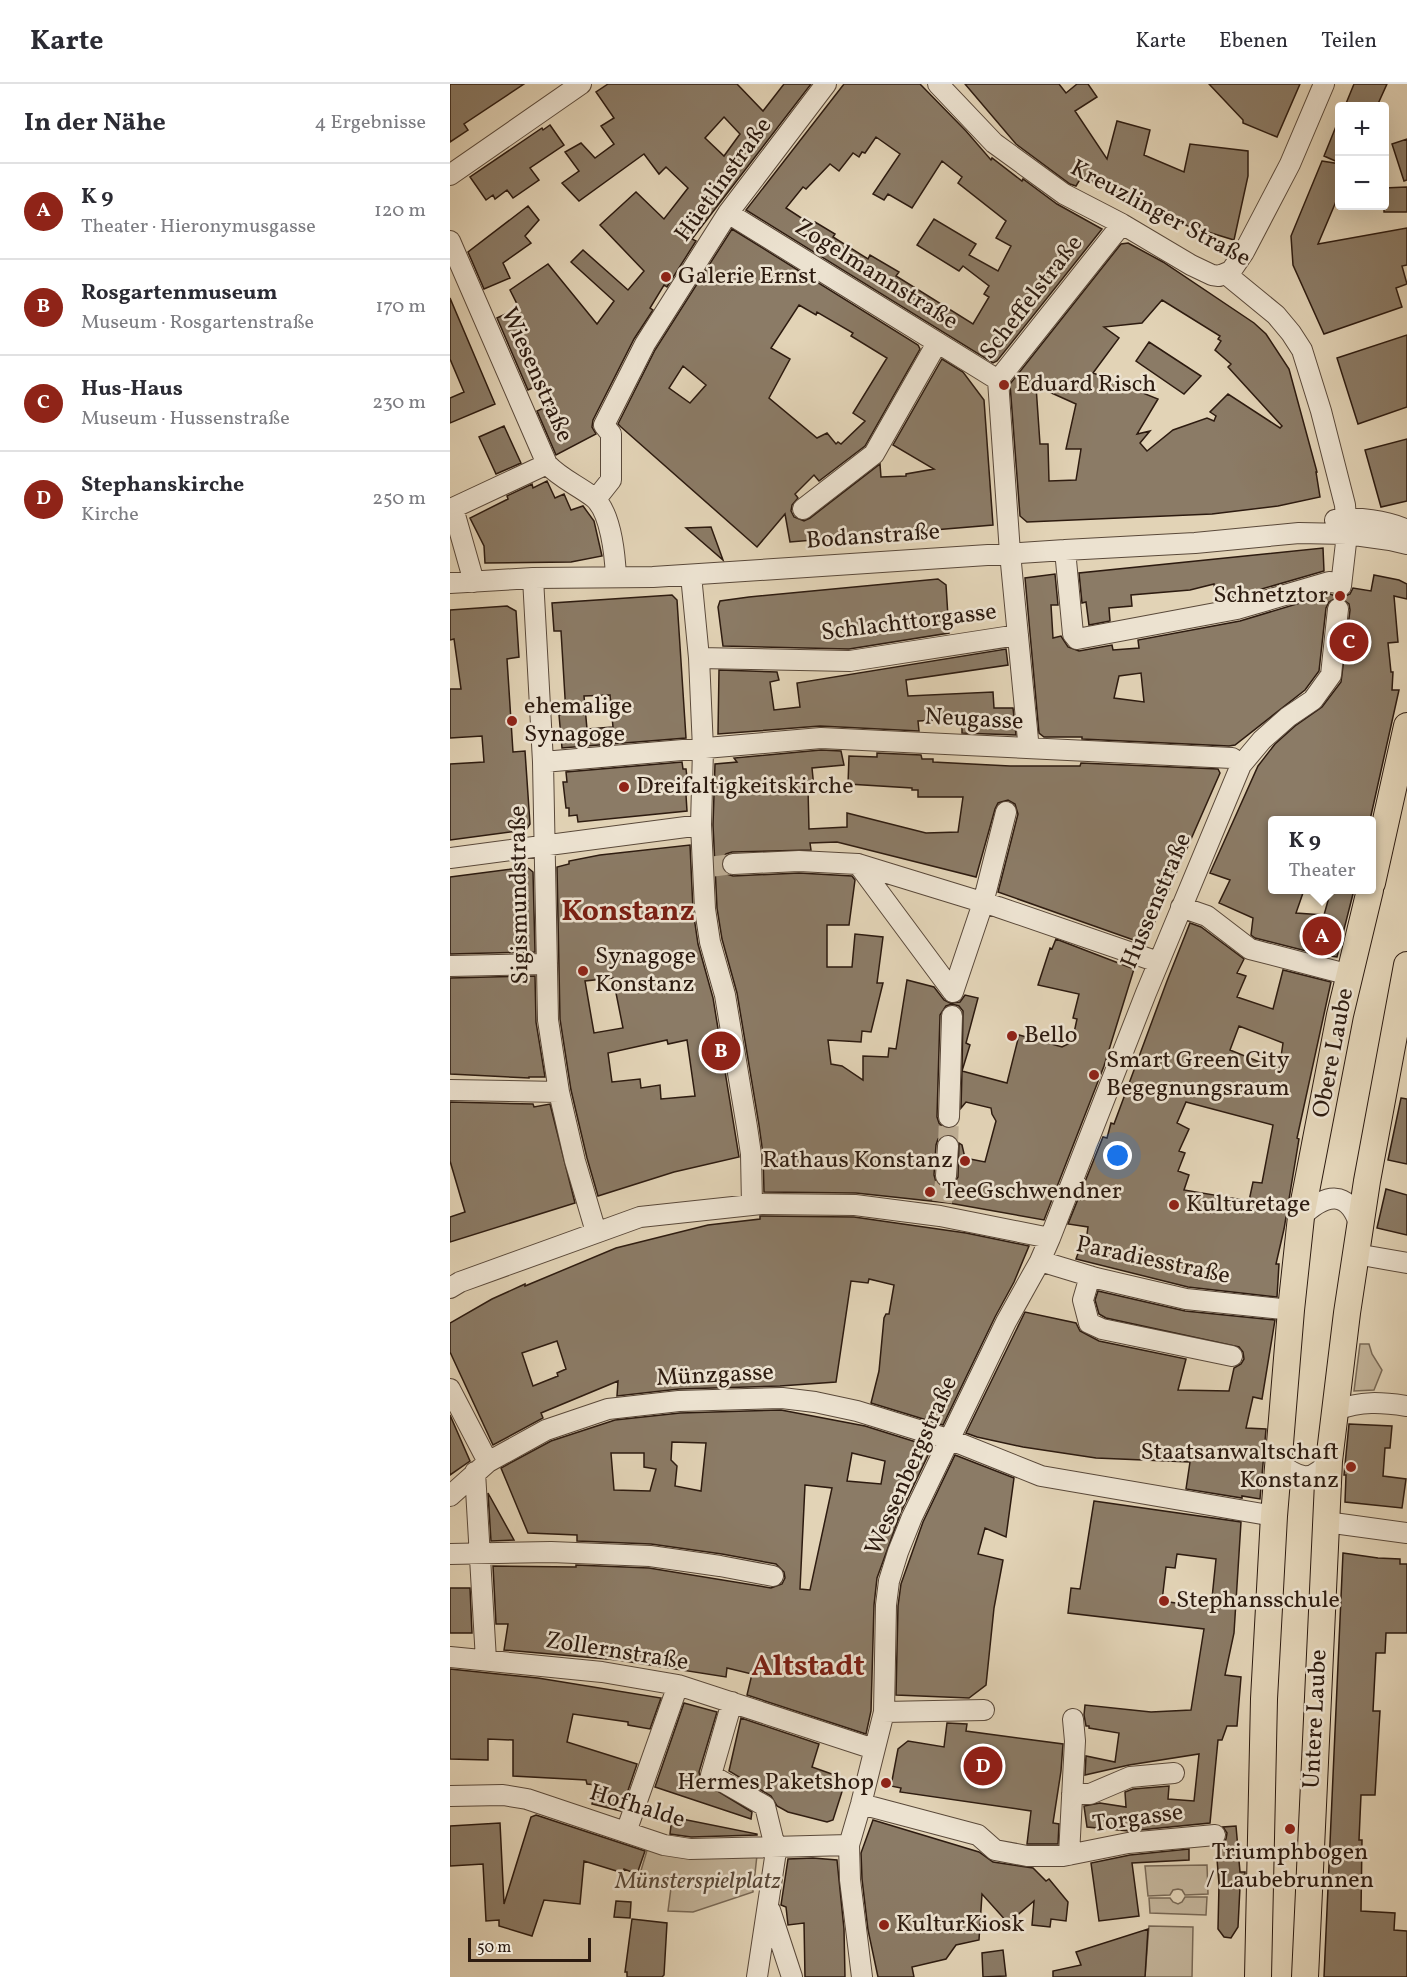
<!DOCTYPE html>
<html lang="de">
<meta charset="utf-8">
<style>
:root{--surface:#fff;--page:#f7f7f7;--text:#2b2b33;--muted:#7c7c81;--line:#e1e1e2;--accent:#8f2418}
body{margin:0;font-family:Vollkorn,serif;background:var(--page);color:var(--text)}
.controls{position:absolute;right:18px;top:18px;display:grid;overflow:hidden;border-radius:6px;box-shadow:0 6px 24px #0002}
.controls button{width:54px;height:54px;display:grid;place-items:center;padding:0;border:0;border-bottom:2px solid var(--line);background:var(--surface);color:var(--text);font:30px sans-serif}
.scale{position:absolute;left:18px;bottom:15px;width:123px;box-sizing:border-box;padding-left:6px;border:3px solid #2d1b10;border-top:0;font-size:16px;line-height:21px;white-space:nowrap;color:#2d1b10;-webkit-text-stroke:4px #ece2d0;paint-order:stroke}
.you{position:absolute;left:668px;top:1072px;width:21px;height:21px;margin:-15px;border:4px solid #fff;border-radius:50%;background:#1a73e8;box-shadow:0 0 0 9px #1a73e833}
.badge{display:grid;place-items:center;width:39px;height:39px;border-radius:50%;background:var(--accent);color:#fff;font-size:20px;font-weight:700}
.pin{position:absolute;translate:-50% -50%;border:3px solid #fff;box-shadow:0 2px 6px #0006}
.popup{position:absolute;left:818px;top:732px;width:108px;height:78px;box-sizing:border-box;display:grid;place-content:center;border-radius:6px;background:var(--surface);filter:drop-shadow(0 2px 4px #0005);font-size:20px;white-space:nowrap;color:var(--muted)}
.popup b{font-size:22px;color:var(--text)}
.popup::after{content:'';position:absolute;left:50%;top:100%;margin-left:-12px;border:12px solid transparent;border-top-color:var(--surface)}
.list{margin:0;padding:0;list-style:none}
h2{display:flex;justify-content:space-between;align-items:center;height:78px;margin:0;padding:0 24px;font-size:26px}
h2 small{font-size:20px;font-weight:400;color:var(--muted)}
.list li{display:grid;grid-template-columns:39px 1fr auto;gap:18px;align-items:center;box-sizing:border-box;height:96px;padding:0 24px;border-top:2px solid var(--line)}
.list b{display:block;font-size:22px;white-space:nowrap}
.list p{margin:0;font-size:20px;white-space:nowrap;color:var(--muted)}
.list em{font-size:20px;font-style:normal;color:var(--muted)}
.map{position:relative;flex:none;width:957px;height:1893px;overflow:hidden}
header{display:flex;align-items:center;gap:36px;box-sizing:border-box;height:84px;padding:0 30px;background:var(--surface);border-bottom:2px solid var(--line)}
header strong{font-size:28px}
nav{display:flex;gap:33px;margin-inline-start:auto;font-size:21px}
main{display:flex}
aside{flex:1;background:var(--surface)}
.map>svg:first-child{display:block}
.green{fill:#c3b49a;stroke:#786855;stroke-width:1.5}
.building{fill:#8b7b66;stroke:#2d1b10;stroke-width:1.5;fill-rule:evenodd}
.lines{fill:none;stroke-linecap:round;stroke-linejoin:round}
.minor-tunnel{stroke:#beae95;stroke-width:20;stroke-dasharray:20 10;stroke-linecap:butt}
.minor-casing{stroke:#5a493a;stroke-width:22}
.major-casing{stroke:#2d1b10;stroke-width:28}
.minor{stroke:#ece2d0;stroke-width:20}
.major{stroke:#e2d3b6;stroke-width:26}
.poi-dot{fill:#8f2418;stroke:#ece2d0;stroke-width:2}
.labels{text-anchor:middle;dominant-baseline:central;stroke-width:5;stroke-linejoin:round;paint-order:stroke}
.street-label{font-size:24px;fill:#2d1b10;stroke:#ece2d0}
.poi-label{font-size:24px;fill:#2d1b10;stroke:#ece2d0;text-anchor:start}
.park-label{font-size:24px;font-style:italic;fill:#5a4939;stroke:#ece2d0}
.district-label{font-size:30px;font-weight:bold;fill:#7a1f14;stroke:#ece2d0}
</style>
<header>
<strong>Karte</strong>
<nav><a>Karte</a><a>Ebenen</a><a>Teilen</a></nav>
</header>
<main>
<aside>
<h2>In der Nähe<small>4 Ergebnisse</small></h2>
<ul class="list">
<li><span class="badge">A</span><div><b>K 9</b><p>Theater · Hieronymusgasse</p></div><em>120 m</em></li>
<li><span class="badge">B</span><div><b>Rosgartenmuseum</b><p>Museum · Rosgartenstraße</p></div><em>170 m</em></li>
<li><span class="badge">C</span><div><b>Hus-Haus</b><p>Museum · Hussenstraße</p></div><em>230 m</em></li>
<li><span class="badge">D</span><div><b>Stephanskirche</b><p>Kirche</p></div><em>250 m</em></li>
</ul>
</aside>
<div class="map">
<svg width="957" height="1893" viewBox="0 0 957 1893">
<rect width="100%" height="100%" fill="#e2d3b6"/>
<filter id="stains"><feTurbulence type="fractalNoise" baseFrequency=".00333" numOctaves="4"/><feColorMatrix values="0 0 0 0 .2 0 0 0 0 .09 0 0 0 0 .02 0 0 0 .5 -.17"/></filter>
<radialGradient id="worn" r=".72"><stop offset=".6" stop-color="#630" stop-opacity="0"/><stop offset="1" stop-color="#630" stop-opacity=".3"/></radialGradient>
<path class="green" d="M910,1260H919L922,1270L932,1286L924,1306L904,1307Z
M198,1763L307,1771L303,1808L243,1828L218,1827L221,1804L187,1800Z
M757,1781L758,1810L735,1811L732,1806L728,1805L723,1806L720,1811L698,1812L695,1782Z
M735,1813H757L756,1831L700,1829L699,1814H720L723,1818L728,1820L732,1818Z
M699,1842L743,1843L742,1893H695Z"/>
<path class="building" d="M0,0H74L14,40L18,46L0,58Z
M158,0H287L313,27L334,0H361L242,155L246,157L217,203L214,201L200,224L203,226L184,255L143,336L142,343L146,350L106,371L87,327L104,319L95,298L78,306L47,234L69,224L60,206L98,180L147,240L164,217L121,178L133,166L178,206L194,187L150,141L186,108L214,135L238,104L216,83L209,90L194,70L129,117L112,99L129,87L115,68L131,59L145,74L164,60L151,42L164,34L146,8ZM274,33L290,50L274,72L255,54Z
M394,0H470L516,47L541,76L542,74L572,97L573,95L607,120L652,145L547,277L543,279L296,126ZM426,53L450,70L423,110L434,116L438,110L462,124L492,77L512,93L508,99L556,137L546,154L561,162L548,187L519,171L526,160L484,135L467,161L509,187L513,182L539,202L534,210L539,213L523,240L446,192L449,188L420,171L418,175L383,153L385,150L365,138L362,141L336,124L353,103L356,105L380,80L389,87L403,69L409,73L412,68L415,69Z
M515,0H609L616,9L627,0H638L647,13L625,27L657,75L667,37L700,46L694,71L734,88L740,60L798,67V92L784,156L722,137L682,120L632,92L626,102L620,100L566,60Z
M759,0H850L827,53L793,39V36Z
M904,0H937L927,22H895Z
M889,35H890V79L874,72Z
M100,41L114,61L80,84L89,96L63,114L57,106L45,115L43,111L36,116L20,93L92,44L93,46Z
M957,55V96L954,97L942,60Z
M872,77L890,80V108L868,160L957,144V181L952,182L957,200L946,204L952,223L874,250L843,181L841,152Z
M957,103V128H934V104Z
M78,122L89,136L75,152L81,159L53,179L60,194L34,205L18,168Z
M282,145L468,261L470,265L415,362L369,397L364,391L345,410L348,414L342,421L341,427L344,433L354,437L360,434L430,380L431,393L456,392V390L484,385L443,361L492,275L513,288L534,316L543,441L340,458L335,430L307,463L171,343L168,340L205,266ZM349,221L366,231L367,228L403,249L401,252L437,274L403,329L415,337L391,360L388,358L386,360L377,349L367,354L319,314L340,275L321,264ZM233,282L256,301L240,319L219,304Z
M678,159L713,178L804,239L816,250L839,285L867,388H866L870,413L828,422L762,430L577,438L570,432L560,300L671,160ZM712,216L770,252L768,255L771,257L765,266L781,280L778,283L832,342L830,344L778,310L760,328L766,332L764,337L757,334L723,346L697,367L690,359L700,347L687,350L708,315L643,289L669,254L654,243L692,239ZM586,302L626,320L616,365H631L626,396L599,397L598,360H590Z
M0,214L45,320L0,339V314L14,308L0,275Z
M957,251V323L908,340L887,274Z
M699,258L751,292L734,310L686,277Z
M54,342L71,379L46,390L29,353Z
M957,355V417L931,423L915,366Z
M97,397L105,414L114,410L121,426L133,422L144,437L152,472L121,478L35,479L34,462L20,434L58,415L57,412L82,400L83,404Z
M261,443L273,476L236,444Z
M873,464L874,487L784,513L766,517L764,500L740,506L681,511L682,522L659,524L660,537L639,541L636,518L632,519L629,489Z
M605,490L608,521H601L603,554L611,552L618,563L629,567L662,561L663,566L689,564L688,556L790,537L880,510L888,513L879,518L876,524L869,587L855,606L785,661L779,662L632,655V653H594L589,649L575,494ZM691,589L694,618L664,614L669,592Z
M924,491L949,496L957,500V515L944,512L948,558L938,559L941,588H943L942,606H949L920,736H822V806H854L846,829L874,831L881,806H904L887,873L872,871L805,854L801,851L803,834L769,819L780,796L760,789L808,682L825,660L845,642L872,623L891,598L900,526L899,520L891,514L900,510L903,504L921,507Z
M488,495L496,501L499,549L399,565L273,562L268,523L270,517L299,513Z
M222,511L227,516L236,654L112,664L109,631L116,630L111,547H104L102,519ZM160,611L163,643L137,645L134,612Z
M57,522L66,527L69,573L57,575L63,668L75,667L80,740L76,746L0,756V680L34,678L32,652L0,654V605H11L4,555L0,556V526Z
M556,565L558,581L456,596L458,612L543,608L544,624H563L566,651L512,649V635L468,637L469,647L370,642L268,650L269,586L327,588L329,596L320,598L324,626L350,623L347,599Z
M371,666L391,667L394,681L362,684L364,704H358L359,745L397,743V729L476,749L508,748L513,713H468V706H462V704L398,700L399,672L427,673V669L471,671L472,675H483V678L560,682H630L631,679L768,685L770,689L695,860L548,808L568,730L565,720L558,716L548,719L545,725L526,793L387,758L360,759L361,766L282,768L276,770L272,775L273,786L277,790L283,792L349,789L402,792L405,796L399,841H377V883H402L405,850L433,853L427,899H433L421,948L412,947L411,958L378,956L381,980L392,982L413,996V972L438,973L439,964L446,965L457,896L484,903L494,916L500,919L510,918L515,911L528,914L516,959L520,961L512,987L513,927L509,922L502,920L496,922L490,931L487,1033L489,1039L494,1044V1051L488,1055L486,1061L484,1091L486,1098L495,1104L502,1102L508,1093L509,1059L512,1061L515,1074L535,1078L546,1037L542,1030L541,1024L516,1018L511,1024L512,987L557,999L569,951L612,963L622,958L627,935L623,934L629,910L588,901L600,864L602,865L606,855L684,885L654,982L594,1136L499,1119L406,1109L314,1108L313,1070L309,1041L287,909L272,855L267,824L263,741L265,680L287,678L284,674Z
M232,678L233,685H236L239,710L236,711L237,727L128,738L127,731L119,732V724H116L113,698H117L116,688Z
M240,761L243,826L248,860L263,914L289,1073L224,1088L148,1112L137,1074L121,1006L110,935L107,783L119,780V777L150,771ZM163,894L173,944L144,949L135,897ZM217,956L218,960L237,956L245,1012L211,1015L210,1001L191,1004L190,995L162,998L158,969Z
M77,783L83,788L85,868L0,870V793Z
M740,839L751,843L794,875L787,889L796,892L787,913L823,925L833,886L881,898L847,1054L849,1055L834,1145L826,1180H829L827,1213L738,1203L626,1175L630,1164H635L638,1143L618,1140L653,1053L657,1054L661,1039L664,1040L717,897ZM789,942L833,959L829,986L780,966ZM736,1018L823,1041L812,1099L803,1098L799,1117L734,1106L739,1091L728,1087L735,1069L729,1067L739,1045L727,1039Z
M85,892L86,938L95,993H79V994L0,990V894Z
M951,1014L957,1015V1080L938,1076Z
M0,1018L83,1020L84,1023L100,1020L125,1119L0,1158V1133L15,1128L0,1077Z
M936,1105L957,1111V1151L927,1144Z
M310,1132L404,1133L516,1149L579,1162L564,1198L545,1233L493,1341L421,1319L429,1287L434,1234L436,1230H439L444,1201L419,1195L418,1199L401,1197L386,1298L330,1302L229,1305L167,1312L168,1297L91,1329L93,1334L43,1361L0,1268V1239L42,1215L75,1200V1202L166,1164L258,1141L310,1135ZM107,1257L116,1285L107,1289L108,1292L83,1302L72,1269Z
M648,1207L735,1227L825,1236L812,1315L803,1313L796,1344L816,1345L810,1415L792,1412V1414L736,1405L740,1378L646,1374L573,1363L527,1353L516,1349L575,1228L626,1239L630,1247L649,1257L736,1275L728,1306L779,1307L784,1284L791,1280L794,1275L793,1268L789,1263L656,1234L649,1230L645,1216Z
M331,1326L415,1342L482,1363L451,1428L427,1494L424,1521L421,1627L416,1650L297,1611L302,1590L277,1584L276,1593L168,1576L54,1566L58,1540H46L43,1482L126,1483V1481L199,1484L321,1504L332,1500L335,1494L334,1488L326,1480L272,1470L201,1460L127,1457V1451L78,1449L51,1384L101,1357L165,1336L230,1329ZM222,1358L256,1359L251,1407L225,1402L227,1382L221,1376ZM161,1369H194V1383L206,1385L200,1407L164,1406ZM402,1369L435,1377L431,1400L397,1397ZM355,1401L382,1404L360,1506L350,1505Z
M0,1331L20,1377L0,1391Z
M899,1340L942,1342L940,1364H935L933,1392L956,1395L952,1424L895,1418L896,1391H894Z
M505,1371L564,1394L556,1453L535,1444L528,1470L553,1476L544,1524L536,1601L519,1614L446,1611L448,1522L451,1500L473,1438Z
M38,1409L64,1456L41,1457Z
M644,1417L791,1438L784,1549L775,1591L791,1593L787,1642H777L772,1656H768L760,1739L679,1747L637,1743L634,1722L650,1719L676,1723L675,1708L683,1705L719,1702L718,1715L744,1717L749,1670L679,1681L635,1691L636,1672L665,1678L669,1649L639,1644V1642H636L634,1631L635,1621L701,1628L741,1626L754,1545L618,1529L621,1504L630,1505ZM727,1470L766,1475L761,1524L712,1517L716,1483L725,1484Z
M893,1469L928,1474L950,1475V1480H957V1549H936L935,1569H926L923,1627H930L925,1711H911L909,1756H912L911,1827L945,1829L944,1846L957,1847V1893H874Z
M0,1504H20L22,1549H0Z
M0,1585L88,1594L211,1614L200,1645L178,1641V1638L123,1630L117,1658L187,1680L171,1727L142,1720L147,1701L137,1700L136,1696L63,1692V1656L38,1655V1676L0,1675Z
M234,1619L267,1628L249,1688L251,1697L302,1728L301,1735L205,1703Z
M291,1634L369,1660L362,1683L396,1695L383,1736L377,1738L338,1728L327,1722L321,1712L279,1687Z
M497,1639L517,1640L516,1647L613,1660L611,1687L603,1739L609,1740L608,1760H577L581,1727L450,1708L451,1704L441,1702L448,1665L458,1657L494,1663Z
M86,1731L195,1767L187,1790L174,1785L173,1789L134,1777L130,1820L94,1816L82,1852L49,1842V1836L36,1837L33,1780L0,1782V1742L50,1739L54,1820L81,1733Z
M222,1733L307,1750V1751L241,1753L220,1750Z
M423,1736L529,1768L543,1778L583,1784L596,1797L599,1795L618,1818L616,1837L601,1835L600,1843L582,1841L584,1817L558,1839L532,1810L529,1856L506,1861L496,1875L462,1883L464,1893H428L418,1846L412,1795L411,1769Z
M786,1742L790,1788H795V1802L790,1803L788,1843L781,1854L774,1853L768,1845L769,1800L766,1763L772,1760L776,1755L777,1749L773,1743Z
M739,1765V1776L682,1779L689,1832L649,1837L641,1779L680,1771Z
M363,1774L387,1776L394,1845L395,1893H355L354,1839L338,1841L336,1823L331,1821L338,1775Z
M166,1817L181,1818L180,1834L164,1833Z
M182,1835L217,1839L214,1891L212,1893H177V1888H175Z
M698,1845L695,1893H603V1887L631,1881L626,1868Z
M553,1866L556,1892L533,1893L532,1869Z"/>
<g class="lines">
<path class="minor-tunnel" d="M259,783L283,780
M498,1062L499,1033
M492,1118L496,1092"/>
<g class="minor-casing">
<path id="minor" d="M488,0L544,59L614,110L672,140L741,181L762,191L769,192L781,187L794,168L840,80L874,0
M0,91L131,0
M278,129L548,296
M0,157L97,380C110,394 127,401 143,413C161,427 165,472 166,493
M776,190L826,231L841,249L852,266L871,327L895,421L897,450L891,502
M146,415L161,396V350L154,341L195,260L278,129L376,0
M353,425L424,370L487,259
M885,436C908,433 936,436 957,446
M615,466L623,550L627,555L787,525L879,498L891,499
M241,491L249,574L253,665L251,741L255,825L260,858L275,911L297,1043L301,1070L302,1121
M83,494L93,678L98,936L109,1008L125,1077L146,1148
M24,498L3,424L97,380
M0,499L83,494L203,493L615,466L745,459L849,449L897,450L940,456L957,460
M249,574L400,577L568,551
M577,664L578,656L560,469L548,296L672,140
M93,678L371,654L782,674L791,681
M0,774L251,741
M283,780L349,777L408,780L548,823L708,878
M408,780L503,908
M731,823L757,832L800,865L900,891
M0,882L97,880
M503,908L533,819L556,728
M0,1006L109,1008
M499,1033L502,932
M496,1092L498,1062
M851,1133C876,1109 898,1105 910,1142
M906,1170L957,1179
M590,1177L646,1194L736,1215L841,1226
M640,1192L633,1216L639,1239L652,1245L782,1272
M0,1204L10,1198L190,1133L311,1120L405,1121L490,1132L600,1154
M0,1305L38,1378
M886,1326C912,1317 930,1318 957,1322
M829,1379C850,1395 861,1399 879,1377
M25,1388L36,1576
M0,1412L38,1378L96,1346L158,1325L229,1317L332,1314L365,1318L407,1327L501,1356L591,1392L824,1432
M876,1438L957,1449
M0,1470L101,1468L200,1472L270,1482L323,1492
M0,1573L152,1588L228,1601L424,1665
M282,1618L261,1691L315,1722L326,1767L307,1893
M434,1628L534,1626
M622,1710H640L680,1693L724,1689
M0,1712L53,1711L77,1715L214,1761L240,1765L399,1761
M411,1720L528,1751L545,1766L577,1772H613L678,1759L765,1751
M176,1748L228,1601
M619,1771L625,1657L623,1635
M320,1826L342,1893
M412,1893L400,1796L399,1761L411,1720L434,1628L436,1521L439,1497L448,1468L462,1433L556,1238L590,1177L600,1154L696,909L791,681L812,656L838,633L863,616L881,591L888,525"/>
</g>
<g class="major-casing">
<path id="major" d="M922,799L957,642
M808,1893L814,1615L824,1432L841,1226L851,1133L890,931L920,806
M855,1893L879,1377L897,1229L917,1097L957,881"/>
</g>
<use href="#minor" class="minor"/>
<use href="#major" class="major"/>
</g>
<g class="poi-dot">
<circle cx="216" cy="193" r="6"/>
<circle cx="554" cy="301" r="6"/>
<circle cx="890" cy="512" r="6"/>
<circle cx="62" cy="637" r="6"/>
<circle cx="174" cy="703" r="6"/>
<circle cx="133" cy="887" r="6"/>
<circle cx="562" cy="952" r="6"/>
<circle cx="644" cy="991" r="6"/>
<circle cx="515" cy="1077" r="6"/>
<circle cx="480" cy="1108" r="6"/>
<circle cx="724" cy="1121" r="6"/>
<circle cx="901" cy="1383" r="6"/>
<circle cx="714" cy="1517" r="6"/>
<circle cx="436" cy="1699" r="6"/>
<circle cx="840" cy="1745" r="6"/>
<circle cx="434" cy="1841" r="6"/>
</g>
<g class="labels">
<g class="street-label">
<text transform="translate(274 96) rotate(-54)">Hüetlinstraße</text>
<text transform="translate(710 130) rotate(28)">Kreuzlinger Straße</text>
<text transform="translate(426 191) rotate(32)">Zogelmannstraße</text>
<text transform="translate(582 214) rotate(-52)">Scheffelstraße</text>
<text transform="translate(86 291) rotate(66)">Wiesenstraße</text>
<text transform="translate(423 453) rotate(-4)">Bodanstraße</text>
<text transform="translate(459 539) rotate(-7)">Schlachttorgasse</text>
<text transform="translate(524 636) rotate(3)">Neugasse</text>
<text transform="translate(70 811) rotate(-91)">Sigismundstraße</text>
<text transform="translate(707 817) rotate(-67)">Hussenstraße</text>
<text transform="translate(884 969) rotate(-79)">Obere Laube</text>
<text transform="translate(703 1177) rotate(12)">Paradiesstraße</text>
<text transform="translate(265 1292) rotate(-3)">Münzgasse</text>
<text transform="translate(462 1382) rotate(-66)">Wessenbergstraße</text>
<text transform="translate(167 1568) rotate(9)">Zollernstraße</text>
<text transform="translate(866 1635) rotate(-87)">Untere Laube</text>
<text transform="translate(187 1723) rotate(17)">Hofhalde</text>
<text transform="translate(688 1735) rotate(-8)">Torgasse</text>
</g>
<g class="poi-label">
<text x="228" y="193">Galerie Ernst</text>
<text x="566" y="301">Eduard Risch</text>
<text x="878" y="512" text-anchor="end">Schnetztor</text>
<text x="74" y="623">ehemalige<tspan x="74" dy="28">Synagoge</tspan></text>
<text x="186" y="703">Dreifaltigkeitskirche</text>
<text x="145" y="873">Synagoge<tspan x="145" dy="28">Konstanz</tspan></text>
<text x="574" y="952">Bello</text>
<text x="656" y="977">Smart Green City<tspan x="656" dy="28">Begegnungsraum</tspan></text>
<text x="503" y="1077" text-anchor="end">Rathaus Konstanz</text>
<text x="492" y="1108">TeeGschwendner</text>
<text x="736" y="1121">Kulturetage</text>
<text x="889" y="1369" text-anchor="end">Staatsanwaltschaft<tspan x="889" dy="28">Konstanz</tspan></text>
<text x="726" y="1517">Stephansschule</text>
<text x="424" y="1699" text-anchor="end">Hermes Paketshop</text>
<text x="840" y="1769" text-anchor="middle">Triumphbogen<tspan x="840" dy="28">/ Laubebrunnen</tspan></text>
<text x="446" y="1841">KulturKiosk</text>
</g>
<g class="park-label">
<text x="248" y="1798">Münsterspielplatz</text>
</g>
<g class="district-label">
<text x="178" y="828">Konstanz</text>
<text x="358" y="1583">Altstadt</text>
</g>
</g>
<rect width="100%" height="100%" filter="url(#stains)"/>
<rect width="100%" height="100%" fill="url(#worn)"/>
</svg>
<div class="controls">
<button>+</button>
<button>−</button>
</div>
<div class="scale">50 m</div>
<div class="you"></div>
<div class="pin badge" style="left:872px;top:852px">A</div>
<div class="popup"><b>K 9</b>Theater</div>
<div class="pin badge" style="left:271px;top:967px">B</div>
<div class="pin badge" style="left:899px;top:558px">C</div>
<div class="pin badge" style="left:533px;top:1682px">D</div>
</div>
</main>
